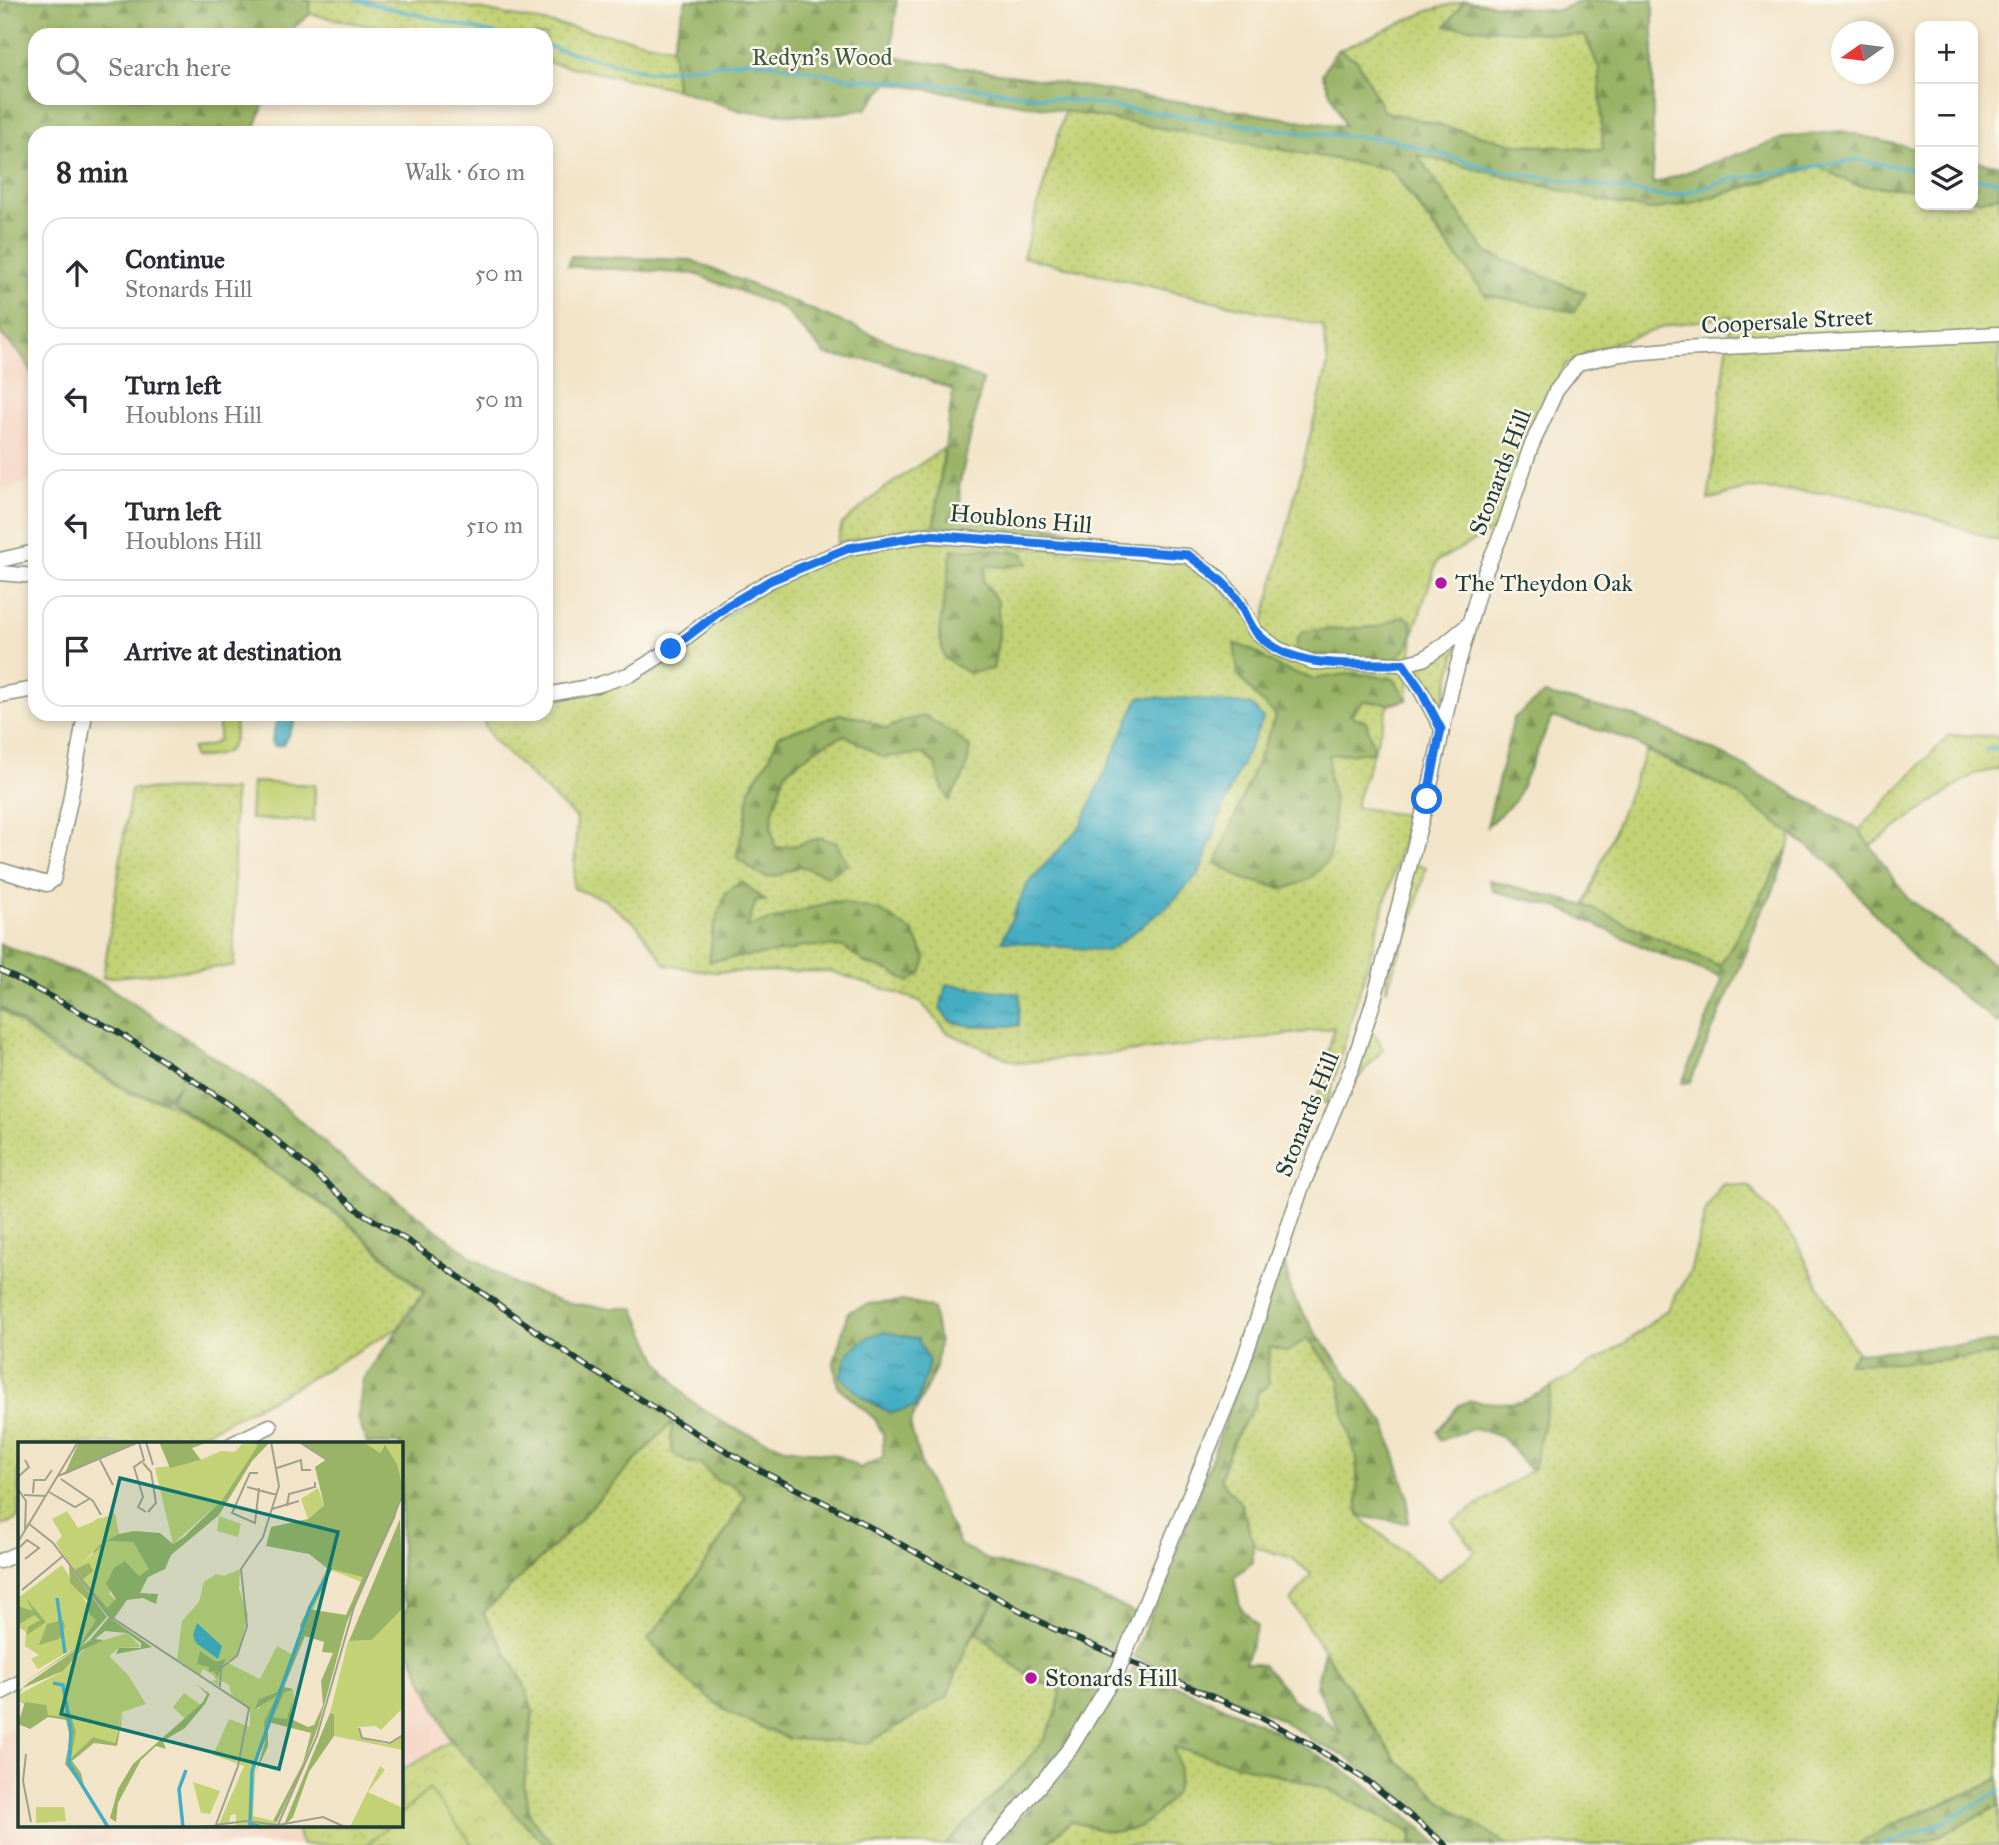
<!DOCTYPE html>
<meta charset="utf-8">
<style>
:root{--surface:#fff;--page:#f7f7f7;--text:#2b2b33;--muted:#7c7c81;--line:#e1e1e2}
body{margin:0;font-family:"IM FELL Great Primer",serif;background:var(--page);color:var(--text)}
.controls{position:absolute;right:21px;top:21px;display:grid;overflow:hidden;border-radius:14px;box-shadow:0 4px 10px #0003}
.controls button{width:63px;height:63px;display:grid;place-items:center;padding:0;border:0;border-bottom:2px solid var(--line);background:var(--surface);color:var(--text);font:35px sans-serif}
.compass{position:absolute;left:1831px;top:21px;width:63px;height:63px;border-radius:50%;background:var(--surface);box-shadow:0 4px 10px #0003;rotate:256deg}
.stop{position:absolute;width:21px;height:21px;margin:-16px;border:5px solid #1a73e8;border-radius:50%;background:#fff}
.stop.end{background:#1a73e8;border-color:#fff;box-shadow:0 2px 7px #0008}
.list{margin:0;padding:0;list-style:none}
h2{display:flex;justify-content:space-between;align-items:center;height:91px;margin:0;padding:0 28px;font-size:30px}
h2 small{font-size:23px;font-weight:400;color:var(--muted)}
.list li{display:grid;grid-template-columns:46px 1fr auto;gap:21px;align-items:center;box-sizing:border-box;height:112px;margin:0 14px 14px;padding:0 14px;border:2px solid var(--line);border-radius:21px}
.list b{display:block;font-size:26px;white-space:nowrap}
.list p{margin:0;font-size:23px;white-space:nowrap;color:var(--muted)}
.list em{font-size:23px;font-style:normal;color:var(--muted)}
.icon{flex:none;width:38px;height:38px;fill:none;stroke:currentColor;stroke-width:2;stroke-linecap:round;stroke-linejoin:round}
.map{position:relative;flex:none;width:1999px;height:1845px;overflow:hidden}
.search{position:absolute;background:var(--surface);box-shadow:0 4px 10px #0003;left:28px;top:28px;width:525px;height:77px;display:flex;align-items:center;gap:18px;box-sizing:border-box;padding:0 24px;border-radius:21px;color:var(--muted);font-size:26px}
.panel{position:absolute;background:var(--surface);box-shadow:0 4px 10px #0003;left:28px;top:126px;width:525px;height:595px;border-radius:21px}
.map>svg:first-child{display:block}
.built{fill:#f4d3c1}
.grass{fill:url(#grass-dots);stroke:#708854;stroke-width:2}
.forest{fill:url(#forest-firs);stroke:#5c784d;stroke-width:2}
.park{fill:url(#park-crowns);stroke:#708854;stroke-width:2}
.garden{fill:#c2d274;stroke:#708854;stroke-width:2}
.water{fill:url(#water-ripples);stroke:#32757c;stroke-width:2}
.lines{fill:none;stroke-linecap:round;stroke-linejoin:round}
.stream{stroke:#44adc3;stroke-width:3.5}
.minor-casing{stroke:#88907e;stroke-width:17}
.minor{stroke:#fff;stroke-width:14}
.rail-casing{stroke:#1f3d34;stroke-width:6}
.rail{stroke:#fbf7ec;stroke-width:3.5;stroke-dasharray:10;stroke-linecap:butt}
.minor-bridge-casing{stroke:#88907e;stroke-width:17;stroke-linecap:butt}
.minor-bridge{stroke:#fff;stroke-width:14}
.route{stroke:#1a73e8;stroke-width:9}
.poi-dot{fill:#b5179e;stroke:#fbf7ec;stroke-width:2.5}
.labels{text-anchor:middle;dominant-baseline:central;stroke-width:5;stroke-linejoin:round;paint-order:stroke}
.park-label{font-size:24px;fill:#405b41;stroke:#fbf7ec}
.street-label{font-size:24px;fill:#1f3d34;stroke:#fbf7ec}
.poi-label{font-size:24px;fill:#1f3d34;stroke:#fbf7ec;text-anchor:start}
.inset-river{fill:none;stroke:#44adc3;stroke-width:3.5}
.inset-road{fill:none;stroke:#9ea18d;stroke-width:2}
.view{fill:#0f766e;fill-opacity:0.15;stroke:#0f766e;stroke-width:3.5}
.inset-edge{fill:none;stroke:#1f3d34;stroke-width:3.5}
</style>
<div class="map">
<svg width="1999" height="1845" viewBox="0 0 1999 1845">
<defs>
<pattern id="grass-dots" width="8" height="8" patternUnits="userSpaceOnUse" patternTransform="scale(1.75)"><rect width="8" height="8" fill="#c2d274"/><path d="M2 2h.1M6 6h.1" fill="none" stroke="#a6b565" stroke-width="1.8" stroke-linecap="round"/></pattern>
<pattern id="forest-firs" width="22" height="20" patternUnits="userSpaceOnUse" patternTransform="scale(1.75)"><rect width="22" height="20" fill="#99b466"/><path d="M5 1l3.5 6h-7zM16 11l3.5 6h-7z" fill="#7c9455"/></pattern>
<pattern id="park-crowns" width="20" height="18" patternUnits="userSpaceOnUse" patternTransform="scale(1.75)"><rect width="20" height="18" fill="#c2d274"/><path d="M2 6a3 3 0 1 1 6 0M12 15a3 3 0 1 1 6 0" fill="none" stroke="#a6b565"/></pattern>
<pattern id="water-ripples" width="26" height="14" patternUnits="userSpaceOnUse" patternTransform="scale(1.75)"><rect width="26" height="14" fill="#44adc3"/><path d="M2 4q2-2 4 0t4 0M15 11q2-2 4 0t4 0" fill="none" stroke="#388e9f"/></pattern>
</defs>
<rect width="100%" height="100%" fill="#fbf7ec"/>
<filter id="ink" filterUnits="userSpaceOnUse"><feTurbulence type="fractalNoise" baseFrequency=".0143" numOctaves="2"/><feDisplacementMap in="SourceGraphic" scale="14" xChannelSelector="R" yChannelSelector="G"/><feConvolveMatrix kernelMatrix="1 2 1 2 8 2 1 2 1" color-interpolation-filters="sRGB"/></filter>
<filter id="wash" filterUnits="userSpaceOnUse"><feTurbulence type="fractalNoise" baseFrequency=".00686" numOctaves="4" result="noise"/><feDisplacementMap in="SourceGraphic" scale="28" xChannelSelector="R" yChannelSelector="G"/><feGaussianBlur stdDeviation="1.57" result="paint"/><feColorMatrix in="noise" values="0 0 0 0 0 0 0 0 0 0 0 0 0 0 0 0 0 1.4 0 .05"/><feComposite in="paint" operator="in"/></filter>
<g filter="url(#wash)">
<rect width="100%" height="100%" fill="#f2e4c8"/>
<path class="built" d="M0,333L23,357L35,379V480L0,490Z
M401,1632L451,1741L401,1771Z
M19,1725V1826H296L302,1845H0V1735Z"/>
<path class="grass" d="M310,0H432L672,47L676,89L546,62V35H415L310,14Z
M1464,1L1446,26L1586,35L1599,67L1603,150L1515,144L1383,111L1357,60L1339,50L1428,11Z
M1065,111L1391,169L1418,207L1486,295L1584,293L1487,253L1416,154L1598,200L1650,210L1689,204L1818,166L1856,185L1920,190V205H1973V199L1980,200L1999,196V541L1931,517L1843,494L1749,488L1708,500L1731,316L1670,325L1602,347L1565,365L1530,449L1501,526L1437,561L1413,634L1407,700L1389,705L1355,807L1410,816L1327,1104L1317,1098L1334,1028L1254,1039L1018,1063L948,1033L920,1001L830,971L714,972L666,965L637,925L603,899L573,888L577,819L493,740L484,724L485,714H546V702L652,675L715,624L763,591L841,551L904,539L1183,559L1203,570L1262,628L1328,364L1323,326L1023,257Z
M944,448L934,526L912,527L837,543L842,524L885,488Z
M1460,638L1439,718L1417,675V670L1422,664Z
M1949,735L1999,736V769L1974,774L1869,846L1859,830Z
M1646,751L1734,792L1792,834L1789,847L1720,966L1584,906Z
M131,789L234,790V966L103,978Z
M1413,864L1426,867L1415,910L1386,991L1391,950Z
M0,1008L56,1053L83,1065L131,1094L163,1101L174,1106L343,1219L423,1293L407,1313L398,1328L289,1390L183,1444H19V1518L0,1526Z
M1370,1031L1379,1040L1383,1049L1347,1091Z
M1722,1184L1749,1186L1796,1241L1826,1301L1857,1353L1852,1359L1920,1362L1999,1354V1778L1985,1786L1891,1825L1857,1845H1507L1442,1802L1419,1778L1397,1761L1291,1601L1311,1574L1292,1558L1259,1548L1253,1542L1241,1504L1220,1479C1225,1463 1230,1447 1238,1432C1247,1416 1254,1412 1258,1393L1269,1384L1267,1371L1270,1347L1307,1338L1339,1379L1346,1421L1357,1459L1358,1516L1439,1580L1476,1551L1452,1522L1533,1469L1552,1387L1624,1344L1668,1309L1690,1272L1706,1210Z
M674,1420L687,1462L701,1464L717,1481L732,1484L745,1496C720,1548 683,1594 648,1639L691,1684L729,1713L789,1739L969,1641L977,1632C1002,1652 1025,1682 1058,1688C1065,1689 1073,1686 1080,1685L985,1845H553L530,1816L523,1786L533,1712L523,1682L483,1613L553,1547Z
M1173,1747L1328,1789L1410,1832L1415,1845H1045L1071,1821L1110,1832L1179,1772Z
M1999,1806V1845H1913L1932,1839Z"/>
<path class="forest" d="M0,0H310V14L290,31L288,35H35V98H266L253,133H35V379L23,357L0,333Z
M686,0H897L891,56L1296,120L1345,126L1322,74L1338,49L1358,61L1383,111L1515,144L1603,150L1599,68L1585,36L1446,26L1464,1L1556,11L1583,0H1653V184L1786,137L1842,131L1920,150V190L1856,185L1818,166L1756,183L1689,204L1650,210L1598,200L1517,179L1417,155L1487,253L1585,293L1574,312L1486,295L1391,169L1065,111L888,83L866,109L818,116L742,111L676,89L672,47Z
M1973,161L1999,165V196L1980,200L1973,199Z
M571,256L691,260L983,380L959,487L962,513L999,515L1118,542L934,526L953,390L882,362L826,355L783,308L695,274L568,266Z
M952,549H988L1023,553L1028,564L1005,567L986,566L983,580L998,602L999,636L993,669L968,673L944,658L939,632Z
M1404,616L1412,621C1414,638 1409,652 1392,660L1302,654L1296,648L1297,639L1303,631L1376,627C1386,625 1393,619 1404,616Z
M1234,643L1254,651L1280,668L1313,679L1354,673L1394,679L1407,700L1389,704L1364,701L1350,715L1366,722L1373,745L1371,752L1329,755V777L1334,799L1333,827L1329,859L1310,879L1285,889L1243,879L1216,863L1276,715L1260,701L1238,675Z
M1544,694L1631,715L1722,754L1859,830L1907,897L1999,969V1024L1917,961L1828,861L1734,792L1622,737L1552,717L1515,801L1487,826L1514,718Z
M840,714L862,718L886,729L906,720L925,716L954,734L970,748L965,773L949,801L938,777L936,765L924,754L882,757L845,735L822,745L785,772L773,812L771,829L776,848L797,845L819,838L836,842L848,864L828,876L800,866C766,882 766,881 736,857L745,823L750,788L770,756L778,736C799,728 820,723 840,714Z
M1789,847L1771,896L1757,918L1747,951L1690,1082L1682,1083L1723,978L1650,950L1560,908L1493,891L1489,880L1587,906L1720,966Z
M741,881L766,901H756L747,927L834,901L881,911L913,932L926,959L921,973L909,982L890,971L865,963L844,947L803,946L791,951L709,961L713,928L726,893Z
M0,944L102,983L271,1095L348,1164L387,1192L472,1257L518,1286L564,1302L605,1308H634L658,1360L688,1399L731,1427L785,1448L837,1455L860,1468L883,1457V1434L875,1419L838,1387L834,1363L848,1312L869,1304L903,1301L933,1308L939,1342L936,1367L910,1424L922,1468L960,1545L992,1562L1030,1571L1112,1602L1142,1617L1098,1704L985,1845H945L1017,1772L1043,1741L1057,1712L1060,1689C1041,1682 1022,1673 1006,1659C996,1651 987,1640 977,1632L995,1599L969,1641L947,1697L869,1743L789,1739L729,1713L691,1684L648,1639C683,1594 720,1548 745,1496L732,1484L717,1481L701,1464L687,1462L672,1453L671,1433L673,1421L553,1547L483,1613L523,1682L533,1712L524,1786L530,1816L553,1845H534L466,1775L401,1632V1621L408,1605L401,1596V1444H367L358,1418L363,1379L425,1292L342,1217L169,1100L181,1083L165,1100L132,1092L86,1065L58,1051L0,1006Z
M1283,1254L1291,1293L1315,1332L1385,1424L1408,1497V1523L1358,1516L1357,1460L1345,1420L1339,1378L1308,1338L1287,1352L1270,1347L1267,1371L1269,1384L1258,1393C1254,1412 1247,1416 1238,1432C1230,1447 1225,1463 1220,1479L1241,1504L1253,1542V1562L1234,1577L1240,1607L1257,1626L1245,1663L1263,1665L1284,1687L1292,1700L1316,1712L1342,1735L1316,1687L1324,1651L1396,1761L1419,1778L1442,1802L1507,1845H1456L1422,1815L1345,1756L1317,1743L1280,1719L1134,1657L1207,1472Z
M1999,1342V1354L1920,1362L1848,1363L1857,1353Z
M1552,1387L1533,1469L1527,1467L1502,1437L1475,1428L1440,1440L1437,1431L1459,1405L1469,1401L1497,1403L1521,1402Z
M1134,1668C1243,1713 1355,1763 1439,1845H1413L1411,1841L1414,1827L1410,1832L1328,1789L1174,1747C1175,1755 1180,1765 1179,1774C1178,1790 1173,1797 1162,1808C1131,1841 1111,1834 1071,1821L1045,1845H998L1065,1766Z
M1999,1778V1806L1932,1839L1913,1845H1857L1891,1825L1985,1786Z"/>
<path class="park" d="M451,1741L520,1819L546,1845H302L296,1826H401V1771Z"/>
<path class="garden" d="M219,714H236C235,754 231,755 193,758L192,748C202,747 211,747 219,740Z
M252,782L315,785L314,821L250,819Z
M429,1789L473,1845H366L388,1826H401V1814Z"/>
<path class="water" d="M1139,697L1197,699L1252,705L1263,719L1231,787L1200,872L1167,907L1108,951L1002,941L1027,884L1080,827Z
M276,714H292L295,722L283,745L273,746L272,740L276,723Z
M946,984L1020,994L1019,1026H970L950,1021L940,1009Z
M885,1332L918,1339L929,1362L916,1407L891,1413L863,1398L841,1377L847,1354L870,1336Z"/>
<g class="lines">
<path class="stream" d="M357,0L500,35
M546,46L649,72L754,60L848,78L968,87L1307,133L1390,139L1495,170L1670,197L1733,179L1856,160L1920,170
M1973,178L1999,181
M1986,749L1999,748
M1882,1845L1940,1824L1999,1791"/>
</g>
</g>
<g filter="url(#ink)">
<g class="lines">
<g class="minor-casing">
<path id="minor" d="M0,560L35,552
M0,573L35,576
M1403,664L1420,689L1442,729
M0,695L35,689
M546,695L597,685L631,674L671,649L727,606L771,580L849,548L927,535L1188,556L1219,578L1239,602L1255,631L1278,649L1313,662L1403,664L1423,659L1444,645L1468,625
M0,870L47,884L53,880L70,801L85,714
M232,1444L270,1426
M0,1561L19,1553
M1128,1646L1239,1374L1301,1189L1352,1067L1373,1003L1397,913L1427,799L1453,682L1481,582L1505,525L1530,449L1556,391L1578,363L1620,354L1681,349L1999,334
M0,1693L19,1683
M990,1845L1071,1747L1118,1670"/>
</g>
<use href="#minor" class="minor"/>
<g class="rail-casing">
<path id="rail" d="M0,970L118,1032L187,1076L255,1122L359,1211L411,1243L583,1364L674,1420L757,1469L841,1511L1052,1628L1262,1718L1313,1746L1369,1782L1446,1845"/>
</g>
<use href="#rail" class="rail"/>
<g class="minor-bridge-casing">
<path id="minor-bridge" d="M1118,1670L1128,1646"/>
</g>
<use href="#minor-bridge" class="minor-bridge"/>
</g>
</g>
<g class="lines" filter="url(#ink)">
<path class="route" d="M671,649L727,606L771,580L849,548L928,535L1188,555C1207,569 1226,582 1239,602C1245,611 1248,623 1255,631C1290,672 1355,663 1403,664L1420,689L1441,729L1427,799"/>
</g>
<g class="poi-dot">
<circle cx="1441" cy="583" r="7"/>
<circle cx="1031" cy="1678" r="7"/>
</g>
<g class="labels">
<g class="park-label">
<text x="822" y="57">Redyn's Wood</text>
</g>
<g class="street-label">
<text transform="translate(1787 321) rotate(-3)">Coopersale Street</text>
<text transform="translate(1500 472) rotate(-69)">Stonards Hill</text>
<text transform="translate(1021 519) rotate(5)">Houblons Hill</text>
<text transform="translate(1307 1114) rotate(-68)">Stonards Hill</text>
</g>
<g class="poi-label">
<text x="1455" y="583">The Theydon Oak</text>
<text x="1045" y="1678">Stonards Hill</text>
</g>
</g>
<g transform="translate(18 1442)">
<rect width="385" height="385" fill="#f2e4c8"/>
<path d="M346,0H385L384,46L379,22L366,4L362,11ZM225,1L240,3L204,58L155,102L137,26L178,20L203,9L217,10ZM201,74L223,82L220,95L199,89ZM90,99L115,100L132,128L121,134L107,119L91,152L98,158L89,168L56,128ZM44,123L79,177L62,203L20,227L13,217L21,213L7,204L8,190L0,185V156ZM309,126L345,134L344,140L313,128L295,168L290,167ZM222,127L221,147L230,173L219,214L208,220L242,237L259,204L275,213L259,250L241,257L239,269L246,258L260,253L246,279L247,300L238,318L235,374L259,380L256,385H218V372L213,373L211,381L201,382L226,324L195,313L211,277L232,285V269L213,252L211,243L200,237L201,244L193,239L198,238L195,233L185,227L182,233L159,217L164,179L181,160L186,140L198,132L206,134ZM385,166V266L363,288L358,284L340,285L344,297L368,302L385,294V308L316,294V272L312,271L330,199L354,198ZM109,191L123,205L101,206L91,214L110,233L128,262L104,270L97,301L75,295L53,316L54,285L45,250L48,275L29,273L0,259V253L45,229L71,203ZM275,247L277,263L269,277L255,275L266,250ZM166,251L183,263L168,278L155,265ZM362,324L367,328L350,350L385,366L384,385H332ZM175,340L202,349L192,372L183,371ZM18,365H46L48,379L18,381Z" fill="#c2d274"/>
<path d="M61,0H120L46,33ZM141,0L182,2L191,0L174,6L183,18L152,26ZM225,0H252L234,19L201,73L153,113L147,127L130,135L122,151L140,152L138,162L125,156L109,158L95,178L134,205L98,212L101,206H123V201L109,191L87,189L77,197L86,198L64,208L45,229L5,246L0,253V250L10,241L72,198L91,175L56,128L71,121L75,129L65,137L89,166L98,157L88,142L96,126L107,119L121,134L131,127L115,100L90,99L75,112L76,106L96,93L116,89L142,91L155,102L166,95L204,58L240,3ZM281,0H346L362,11L367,3L379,22L385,47L377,76L329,180L300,285L282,332L259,380L255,379L285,321L293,291L250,280V304L238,330L247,300L246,279L259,254L237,267L241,257L259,250L284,193L282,183L290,167L328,173L345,135L309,126L291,112L248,104L253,85L290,77L306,63L297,25L309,17ZM287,194L306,200L304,210L315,211L303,239L305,263L296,283L290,285L273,277L274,260L269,277L255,275L266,251L275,247L266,245ZM382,77L385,166L354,198L331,199ZM51,123L89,175L63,204L4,242L62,203L78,178L71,172V160L52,141ZM8,156L28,180L9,193L10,185L22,178L16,173L0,183V164L15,169ZM45,178L47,185L41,197L21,203L29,182ZM182,209L198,220L208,217L199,235L196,229L191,230V225L179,222ZM178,242L192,252L187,262L167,286L145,299L148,307L138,304L123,318L100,361L98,380L92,376L100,347L115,322L185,260L189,252ZM44,245L58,290L53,316L75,295L97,301L105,270L99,304L76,301L54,319L63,331L67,348L47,322L52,296L48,278L30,275L12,287L0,282L7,260L28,263L30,273L48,275ZM312,271L316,272V294L291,330L275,375L265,385Z" fill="#99b466" fill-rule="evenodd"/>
<path d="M49,69L60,86L97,71L101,92L83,102L56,129L38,101L44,94L34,77Z" fill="#c2d274"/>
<path d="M300,46L306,63L290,77L283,57ZM73 86a10 10 0 1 1 20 0a10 10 0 1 1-20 0Z" fill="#c2d274"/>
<path d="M179,181L204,204L200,217L178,201L175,193Z" fill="#44adc3"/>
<path class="inset-river" d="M39,156L47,211M35,241L45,243L53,289L51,322L90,385M165,385L161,347L168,328M244,385L232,382L234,329L292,165L313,126"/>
<path class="inset-road" d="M121,0L126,18L116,25L125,55L120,65L128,70M128,0L135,23M281,0L309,18M82,18L95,43M125,21L133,30L138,61L130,70M259,26L283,18L284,28H293M240,31H232L214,71L237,81L241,46M40,34L121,0M0,35L11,25L7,18M43,37L75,59L83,73M229,45L259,53M0,47L8,59L7,89M31,50L57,65L71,57M15,51L16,38H27L34,28M6,53L28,54M269,64L271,52L297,45V40M254,67L281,59M10,81L35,101L90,173L231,266L220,324L197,385M0,100L60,0M2,105L9,98L21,106L7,117M4,148L45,114M202,245L203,226L219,214L229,184L223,127L245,95L261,44L253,0M341,286L344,296L372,301L385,293M8,312L5,339L13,380M182,385L228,379L260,383L305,375L327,385M259,385L299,294L336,165L385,52"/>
<path class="view" d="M102,36L320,90L261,327L43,272Z"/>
<rect width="385" height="385" class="inset-edge"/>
</g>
</svg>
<div class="controls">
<button>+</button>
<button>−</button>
<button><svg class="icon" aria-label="layers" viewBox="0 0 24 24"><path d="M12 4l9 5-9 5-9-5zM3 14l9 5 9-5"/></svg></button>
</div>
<svg class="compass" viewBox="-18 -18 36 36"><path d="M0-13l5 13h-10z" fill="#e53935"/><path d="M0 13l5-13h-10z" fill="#7c7c81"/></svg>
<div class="stop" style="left:1427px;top:799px"></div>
<div class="stop end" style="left:671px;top:649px"></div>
<div class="search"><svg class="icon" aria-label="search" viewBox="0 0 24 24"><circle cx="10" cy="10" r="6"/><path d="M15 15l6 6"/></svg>Search here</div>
<section class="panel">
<h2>8 min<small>Walk · 610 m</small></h2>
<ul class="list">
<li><svg class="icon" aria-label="ahead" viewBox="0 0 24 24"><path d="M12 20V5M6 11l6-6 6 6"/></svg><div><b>Continue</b><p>Stonards Hill</p></div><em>50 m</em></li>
<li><svg class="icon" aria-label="left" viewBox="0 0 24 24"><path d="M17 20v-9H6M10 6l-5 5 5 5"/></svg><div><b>Turn left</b><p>Houblons Hill</p></div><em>50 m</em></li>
<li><svg class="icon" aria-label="left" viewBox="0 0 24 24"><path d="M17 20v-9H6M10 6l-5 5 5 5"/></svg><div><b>Turn left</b><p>Houblons Hill</p></div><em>510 m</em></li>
<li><svg class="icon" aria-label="arrive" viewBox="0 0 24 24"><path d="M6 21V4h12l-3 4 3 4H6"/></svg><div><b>Arrive at destination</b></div></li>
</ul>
</section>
</div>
